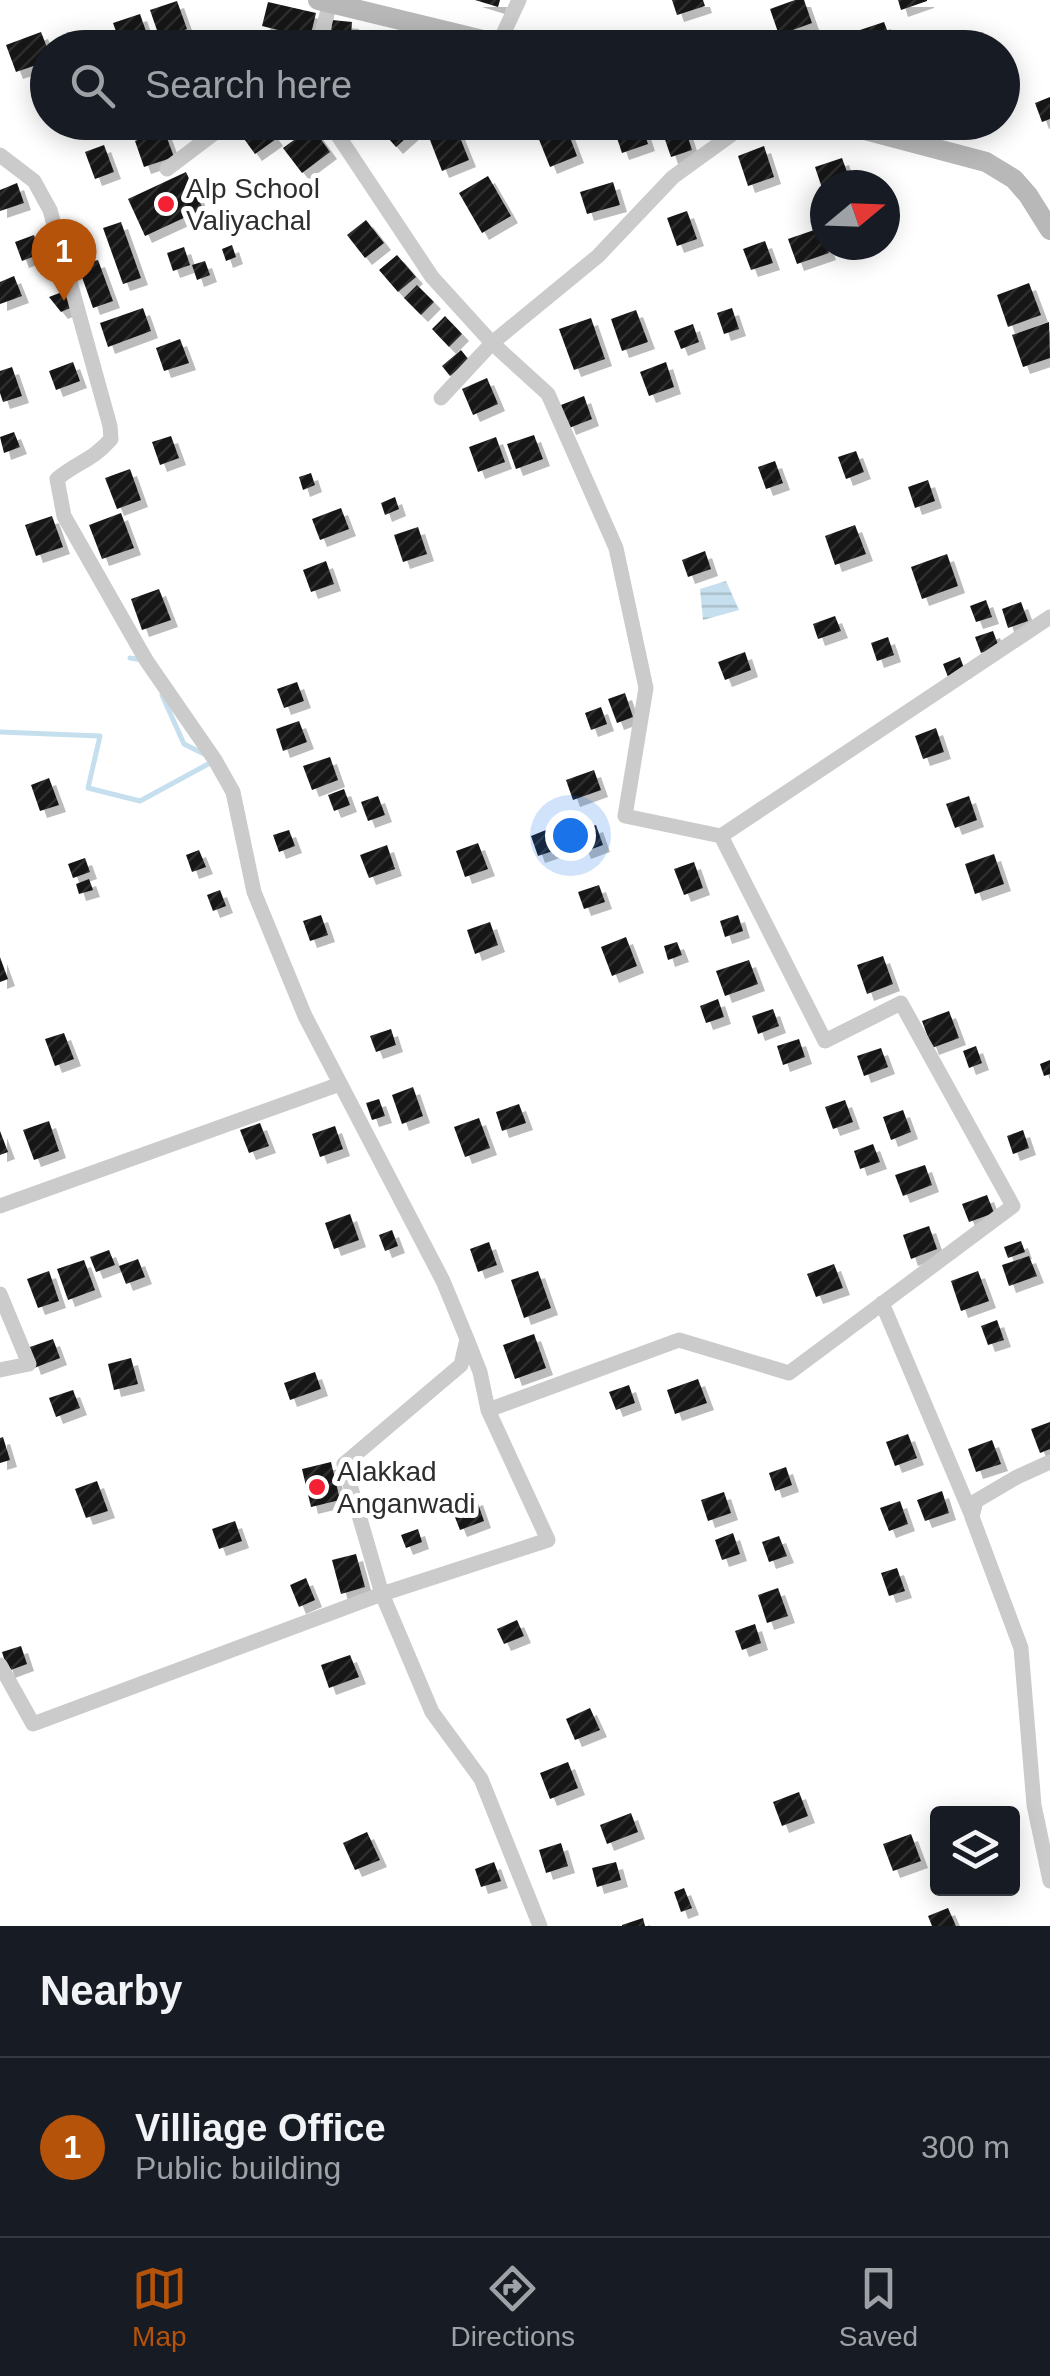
<!DOCTYPE html>
<style>
:root{--surface:#171b24;--page:#20242c;--text:#f1f3f6;--muted:#9ea1a6;--line:#363941;--accent:#b45309}
body{margin:0;font-family:Arial,sans-serif;background:var(--page);color:var(--text)}
.controls{position:absolute;right:30px;bottom:30px;display:grid;overflow:hidden;border-radius:10px;box-shadow:0 5px 25px #0003}
.controls button{width:90px;height:90px;display:grid;place-items:center;padding:0;border:0;border-bottom:2px solid var(--line);background:var(--surface);color:var(--text);font:50px sans-serif}
.compass{position:absolute;left:810px;top:170px;width:90px;height:90px;border-radius:50%;background:var(--surface);box-shadow:0 5px 25px #0003;rotate:71deg}
.you{position:absolute;left:570px;top:835px;width:35px;height:35px;margin:-25px;border:8px solid #fff;border-radius:50%;background:#1a73e8;box-shadow:0 0 0 15px #1a73e833}
.badge{display:grid;place-items:center;width:65px;height:65px;border-radius:50%;background:var(--accent);color:#fff;font-size:32px;font-weight:700}
.pin{position:absolute;translate:-50% -82px;filter:drop-shadow(0 2px 5px #0008)}
.pin::after{content:'';position:absolute;top:52px;width:35px;height:30px;background:inherit;clip-path:polygon(0 0,100% 0,50% 100%)}
.list{margin:0;padding:0;list-style:none}
h2{display:flex;justify-content:space-between;align-items:center;height:130px;margin:0;padding:0 40px;font-size:42px}
h2 small{font-size:32px;font-weight:400;color:var(--muted)}
.list li{display:grid;grid-template-columns:65px 1fr auto;gap:30px;align-items:center;box-sizing:border-box;height:180px;padding:0 40px;border-top:2px solid var(--line)}
.list b{display:block;font-size:38px;white-space:nowrap}
.list p{margin:0;font-size:32px;white-space:nowrap;color:var(--muted)}
.list em{font-size:32px;font-style:normal;color:var(--muted)}
.icon{flex:none;width:55px;height:55px;fill:none;stroke:currentColor;stroke-width:2;stroke-linecap:round;stroke-linejoin:round}
.map{position:relative;flex:none;width:1050px;height:1926px;overflow:hidden}
.search{position:absolute;background:var(--surface);box-shadow:0 5px 25px #0003;left:30px;right:30px;top:30px;height:110px;display:flex;align-items:center;gap:25px;box-sizing:border-box;padding:0 35px;border-radius:55px;color:var(--muted);font-size:38px}
.sheet{height:310px;background:var(--surface)}
nav{display:flex;justify-content:space-around;align-items:center;box-sizing:border-box;height:140px;border-top:2px solid var(--line);background:var(--surface);font-size:28px;color:var(--muted)}
nav a{display:grid;justify-items:center;gap:5px}
nav .on{color:var(--accent)}
.map>svg:first-child{display:block}
.water{fill:url(#water-rules)}
.lines{fill:none;stroke-linecap:round;stroke-linejoin:round}
.stream{stroke:#c5dfee;stroke-width:5}
.building{fill:url(#building-hatch);filter:url(#shadow)}
.street{stroke:#cbcbcb;stroke-width:15}
.secondary{stroke:#b8b8b8;stroke-width:20}
.poi-dot{fill:#f42135;stroke:#fff;stroke-width:4}
.labels{text-anchor:middle;dominant-baseline:central;stroke-width:10;stroke-linejoin:round;paint-order:stroke}
.poi-label{font-size:28px;fill:#2e2e2e;stroke:#fff;text-anchor:start}
</style>
<div class="map">
<svg width="1050" height="1926" viewBox="0 0 1050 1926">
<defs>
<pattern id="water-rules" width="6" height="5" patternUnits="userSpaceOnUse" patternTransform="scale(2.5)"><rect width="6" height="5" fill="#c5dfee"/><path d="M0 2.5h6" fill="none" stroke="#aac0cc"/></pattern>
<pattern id="building-hatch" width="6" height="6" patternUnits="userSpaceOnUse" patternTransform="scale(2.5)"><rect width="6" height="6" fill="#151515"/><path d="M-1 1l2-2M0 6l6-6M5 7l2-2" fill="none" stroke="#2f2f2f"/></pattern>
<filter id="shadow"><feDropShadow dx="7" dy="7" stdDeviation="0" flood-color="#0004"/></filter>
</defs>
<rect width="100%" height="100%" fill="#fff"/>
<path class="water" d="M726,581L739,610L703,620L700,589Z"/>
<g class="lines">
<path class="stream" d="M130,658L143,660
M162,695L184,744L206,755
M0,732L100,736L88,788L140,801L210,763"/>
</g>
<path class="building" d="M475,0H500L498,7Z
M672,0H703L705,6L677,15Z
M795,0H804L812,23L779,35L770,9Z
M898,0H927V1L901,10Z
M177,1L187,29L160,39L150,10Z
M268,2L316,13L310,38L262,26Z
M140,14L149,40L130,48H122L113,23Z
M332,20L352,22L350,47L330,45Z
M884,22L894,48H856L851,33Z
M41,32L48,50V61L16,72L6,45Z
M299,38L302,48H274V47Z
M1050,97V119L1042,122L1035,103Z
M264,122L276,139L255,154L242,136Z
M374,122H424L396,147Z
M667,122H683L692,150L671,157L660,125Z
M641,123L648,144L622,153L615,132Z
M312,127L330,152L302,173L283,148Z
M566,127L577,156L550,167L538,137Z
M164,130L174,157L144,167L135,141Z
M457,130L469,160L442,171L430,140Z
M104,145L114,172L95,179L85,152Z
M764,146L774,177L748,186L738,156Z
M842,158L851,183L825,185L824,194L815,167Z
M186,172L203,209L145,236L128,199Z
M488,176L511,216L482,233L459,193Z
M613,182L620,205L587,214L580,192Z
M17,183L24,203L0,211V190Z
M687,211L697,239L677,246L667,218Z
M366,220L384,243L365,258L347,235Z
M121,222L141,278L123,284L103,228Z
M820,228L829,253L797,264L788,239Z
M34,235L40,254L22,261L15,242Z
M765,241L773,263L751,270L743,249Z
M232,245L236,257L226,261L222,249Z
M184,247L190,265L173,271L167,253Z
M397,255L416,277L398,292L379,270Z
M98,260L113,301L93,308L78,266Z
M205,261L210,275L197,280L192,265Z
M14,276L22,296L0,304V282Z
M1029,283L1041,315L1008,327L997,295Z
M417,285L434,302L421,315L404,298Z
M70,289L77,305L61,312L49,297Z
M143,308L151,331L108,347L100,323Z
M732,308L739,329L724,334L717,313Z
M636,310L648,342L622,351L611,319Z
M445,316L462,334L449,347L432,329Z
M591,318L605,359L574,370L559,329Z
M1049,322L1050,358L1023,367L1012,335Z
M693,324L699,342L681,349L674,331Z
M180,339L189,363L164,371L156,348Z
M461,350L469,360L450,376L442,366Z
M73,362L80,381L56,390L49,371Z
M666,362L674,387L649,396L640,372Z
M12,367L22,396L3,402L0,393V371Z
M487,378L498,404L473,415L462,389Z
M584,396L592,419L569,428L561,405Z
M14,432L20,447L4,453L0,437Z
M534,435L543,459L516,469L507,444Z
M171,436L179,458L160,465L152,442Z
M496,437L505,462L478,472L469,447Z
M856,451L864,472L846,479L838,457Z
M775,461L783,483L766,489L758,467Z
M130,469L141,500L117,509L105,478Z
M311,473L315,485L303,490L299,477Z
M928,480L935,501L915,508L908,487Z
M395,497L399,509L385,515L381,503Z
M341,508L349,529L320,540L312,519Z
M121,513L134,548L102,559L89,525Z
M52,516L63,547L36,556L25,525Z
M855,525L866,554L835,565L825,536Z
M418,527L427,554L403,562L394,535Z
M705,551L711,569L688,577L682,560Z
M947,554L958,586L922,599L911,567Z
M326,561L334,584L311,592L303,570Z
M159,589L171,620L142,630L131,599Z
M986,600L992,617L976,622L970,606Z
M1021,602L1028,621L1008,628L1002,609Z
M835,616L841,631L818,639L813,624Z
M993,631L999,647L981,653L975,637Z
M888,637L894,655L877,661L871,643Z
M745,652L751,670L725,680L718,662Z
M960,657L965,671L948,677L943,664Z
M297,682L304,701L284,708L277,689Z
M625,693L633,717L617,723L608,699Z
M601,707L607,724L591,730L585,713Z
M299,721L307,742L283,751L276,729Z
M936,728L944,752L923,759L915,736Z
M330,757L338,780L312,790L303,766Z
M594,770L601,790L573,800L566,780Z
M49,778L59,805L40,811L31,785Z
M344,789L350,805L334,811L328,795Z
M378,796L385,815L368,821L361,802Z
M969,796L977,820L955,828L946,804Z
M596,825L603,845L584,852L576,832Z
M551,828L559,849L538,856L531,836Z
M289,830L295,846L279,852L273,835Z
M478,843L488,869L465,877L456,851Z
M387,845L395,869L369,878L360,855Z
M199,850L206,867L192,872L186,855Z
M994,854L1004,884L975,894L965,864Z
M85,858L90,872L73,878L68,864Z
M694,862L703,888L684,895L674,869Z
M89,879L93,890L79,894L76,884Z
M599,885L605,902L584,909L578,892Z
M220,890L226,906L213,911L207,895Z
M321,915L328,935L310,941L303,921Z
M738,915L743,931L725,937L720,921Z
M490,922L498,945L475,954L467,930Z
M626,937L637,966L612,976L601,947Z
M677,942L682,955L668,960L664,946Z
M883,956L893,984L867,994L857,965Z
M0,957L8,979L0,982Z
M749,960L758,984L725,996L716,971Z
M718,999L724,1017L706,1023L700,1006Z
M773,1009L779,1026L758,1034L752,1016Z
M949,1011L959,1038L932,1048L922,1021Z
M391,1029L396,1045L376,1052L370,1036Z
M64,1033L74,1059L55,1066L45,1039Z
M799,1039L805,1057L783,1065L777,1046Z
M976,1046L982,1063L969,1068L963,1051Z
M881,1048L888,1067L864,1076L857,1056Z
M1050,1060V1074L1044,1076L1040,1064Z
M413,1087L423,1116L402,1124L392,1095Z
M379,1099L385,1116L372,1120L366,1103Z
M845,1100L853,1122L833,1129L825,1107Z
M519,1104L526,1123L502,1131L496,1112Z
M903,1110L911,1132L891,1140L883,1117Z
M479,1118L490,1148L465,1157L454,1127Z
M49,1121L59,1151L34,1160L23,1130Z
M260,1123L269,1146L249,1153L240,1130Z
M335,1126L343,1149L320,1157L312,1134Z
M1023,1130L1029,1148L1013,1154L1007,1136Z
M0,1131L8,1152L0,1155Z
M873,1144L880,1162L860,1169L854,1151Z
M925,1165L932,1185L903,1196L895,1175Z
M987,1195L994,1213L969,1222L962,1204Z
M350,1214L359,1240L334,1249L325,1223Z
M929,1226L937,1249L911,1259L903,1235Z
M392,1230L398,1246L385,1251L379,1235Z
M1021,1241L1025,1252L1008,1258L1004,1247Z
M489,1242L497,1265L478,1272L470,1249Z
M109,1250L115,1265L96,1272L90,1257Z
M1029,1256L1037,1276L1009,1286L1002,1265Z
M138,1259L145,1277L126,1284L119,1266Z
M84,1260L95,1290L68,1300L57,1269Z
M834,1264L843,1288L816,1297L807,1274Z
M49,1271L59,1301L38,1308L27,1279Z
M538,1271L551,1308L524,1318L511,1280Z
M978,1271L989,1301L961,1311L951,1281Z
M997,1320L1004,1340L988,1345L981,1326Z
M534,1334L546,1368L515,1379L503,1345Z
M53,1339L60,1358L34,1368L27,1348Z
M131,1358L138,1384L114,1390L108,1364Z
M315,1372L321,1389L290,1400L284,1383Z
M698,1379L707,1403L675,1414L667,1390Z
M629,1385L635,1403L616,1410L609,1392Z
M73,1390L80,1408L56,1417L49,1398Z
M1050,1422V1449L1040,1453L1031,1429Z
M908,1434L917,1458L895,1466L886,1442Z
M3,1437L10,1460L0,1463V1438Z
M992,1440L1001,1464L976,1472L968,1449Z
M331,1462L340,1500L311,1507L302,1469Z
M786,1467L792,1485L775,1491L769,1473Z
M97,1481L108,1511L86,1518L75,1489Z
M942,1491L949,1513L925,1521L917,1500Z
M724,1492L731,1513L708,1521L701,1500Z
M476,1498L484,1521L460,1530L451,1507Z
M900,1501L908,1524L889,1531L880,1508Z
M235,1521L242,1541L219,1549L212,1529Z
M418,1529L422,1542L406,1548L401,1535Z
M733,1533L740,1554L722,1560L715,1540Z
M779,1536L787,1556L769,1562L762,1542Z
M356,1554L365,1587L341,1594L332,1560Z
M897,1568L905,1591L889,1596L881,1573Z
M306,1578L315,1600L299,1607L290,1585Z
M778,1588L788,1616L767,1623L758,1595Z
M517,1620L524,1636L504,1644L497,1629Z
M755,1624L761,1643L742,1650L735,1631Z
M21,1646L27,1664L8,1671L2,1652Z
M350,1655L359,1677L329,1688L321,1665Z
M590,1708L600,1730L575,1740L566,1719Z
M568,1762L578,1788L550,1799L540,1773Z
M799,1792L808,1816L782,1826L773,1802Z
M631,1813L638,1832L607,1844L600,1825Z
M367,1832L380,1860L355,1870L343,1843Z
M911,1834L921,1861L893,1871L883,1844Z
M561,1843L568,1866L546,1873L539,1850Z
M494,1862L501,1881L481,1887L475,1869Z
M616,1862L621,1880L597,1887L592,1868Z
M684,1888L692,1908L681,1912L674,1892Z
M948,1908L956,1926H932L928,1916Z
M643,1918L645,1926H622V1925Z"/>
<g class="lines">
<path class="street" d="M499,43L519,0
M318,48L330,3
M329,122L432,277L492,343L548,394L616,548L646,688L625,816L721,836L1050,617
M0,155L34,181L50,210L110,426L111,439C92,461 77,462 57,479L64,516L146,660L215,760L233,792L254,892L305,1016L443,1281L467,1339L461,1365L344,1464L382,1594L432,1712L481,1779L540,1926
M167,169L229,122
M441,398L492,343L598,256L673,177L749,122
M0,1206L340,1084
M0,1294L29,1364L0,1370
M882,1303L972,1516
M467,1339L480,1372L488,1410
M1050,1462L1017,1477L976,1501L972,1517L1021,1648L1034,1805L1050,1881
M0,1665L33,1724L382,1594L548,1540L488,1410L679,1340L789,1373L1013,1206L901,1003L825,1041L721,836"/>
<path class="secondary" d="M318,0L516,48
M835,122L986,162L1014,179L1028,195L1050,230"/>
</g>
<g class="poi-dot">
<circle cx="166" cy="204" r="10"/>
<circle cx="317" cy="1487" r="10"/>
</g>
<g class="labels">
<g class="poi-label">
<text x="186" y="188">Alp School<tspan x="186" dy="32">Valiyachal</tspan></text>
<text x="337" y="1471">Alakkad<tspan x="337" dy="32">Anganwadi</tspan></text>
</g>
</g>
</svg>
<div class="controls">
<button><svg class="icon" aria-label="layers" viewBox="0 0 24 24"><path d="M12 4l9 5-9 5-9-5zM3 14l9 5 9-5"/></svg></button>
</div>
<svg class="compass" viewBox="-18 -18 36 36"><path d="M0-13l5 13h-10z" fill="#e53935"/><path d="M0 13l5-13h-10z" fill="#9ea1a6"/></svg>
<div class="you"></div>
<div class="pin badge" style="left:64px;top:301px">1</div>
<div class="search"><svg class="icon" aria-label="search" viewBox="0 0 24 24"><circle cx="10" cy="10" r="6"/><path d="M15 15l6 6"/></svg>Search here</div>
</div>
<section class="sheet">
<h2>Nearby<small></small></h2>
<ul class="list">
<li><span class="badge">1</span><div><b>Villiage Office</b><p>Public building</p></div><em>300 m</em></li>
</ul>
</section>
<nav>
<a class="on"><svg class="icon" aria-label="map" viewBox="0 0 24 24"><path d="M3 6l6-2 6 2 6-2v14l-6 2-6-2-6 2zM9 4v14M15 6v14"/></svg>Map</a>
<a><svg class="icon" aria-label="directions" viewBox="0 0 24 24"><path d="M12 3l9 9-9 9-9-9zM9 14v-3h6M13 9l2 2-2 2"/></svg>Directions</a>
<a><svg class="icon" aria-label="saved" viewBox="0 0 24 24"><path d="M7 4h10v16l-5-4-5 4z"/></svg>Saved</a>
</nav>
